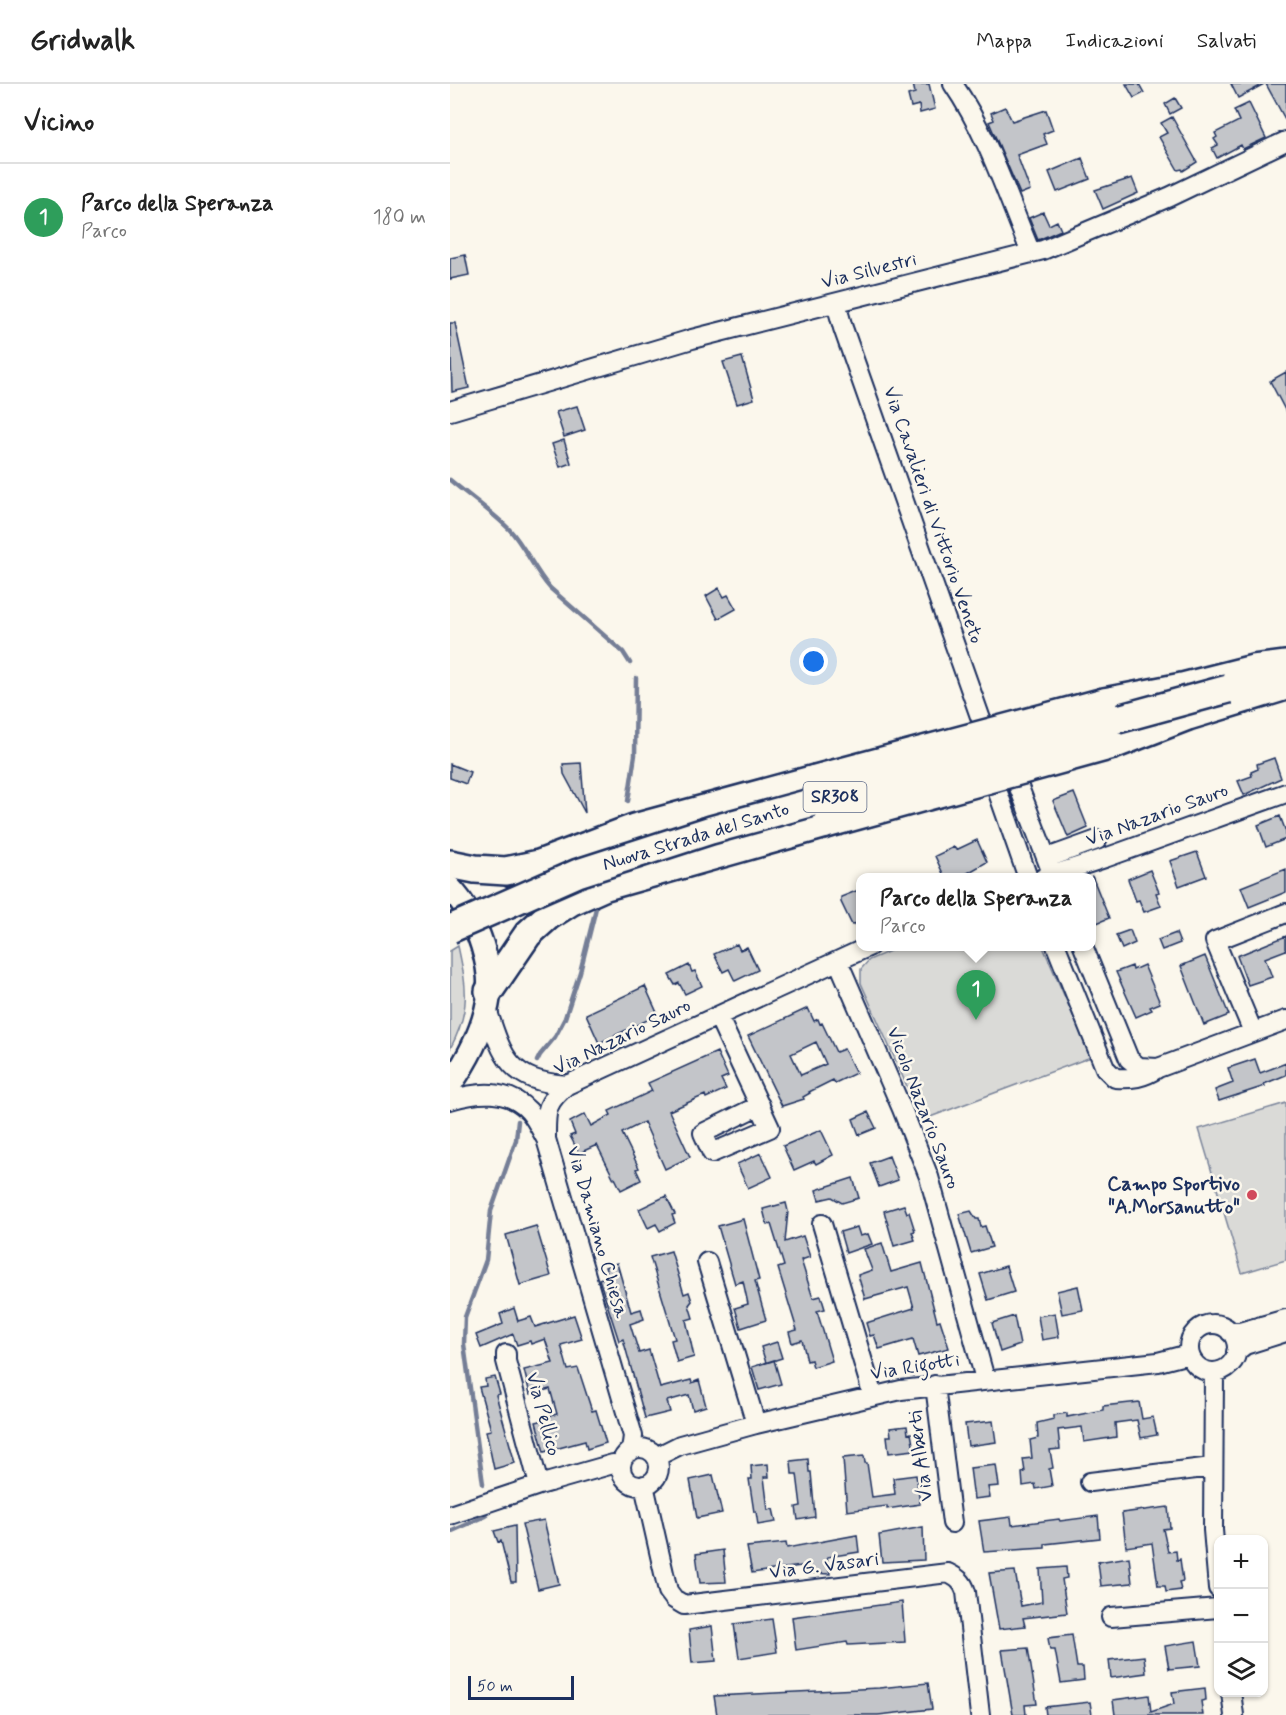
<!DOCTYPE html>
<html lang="it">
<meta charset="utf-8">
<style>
:root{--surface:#fff;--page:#f6f6f6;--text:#222;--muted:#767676;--line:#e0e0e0;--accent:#b45309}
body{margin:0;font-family:Mynerve,sans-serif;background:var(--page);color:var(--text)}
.controls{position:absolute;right:18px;bottom:18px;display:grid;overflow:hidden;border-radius:12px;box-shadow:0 2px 4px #0004}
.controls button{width:54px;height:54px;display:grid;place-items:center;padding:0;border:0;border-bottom:2px solid var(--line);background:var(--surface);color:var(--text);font:30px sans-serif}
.scale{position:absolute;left:18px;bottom:15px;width:106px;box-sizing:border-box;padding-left:6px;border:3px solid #1b2f5e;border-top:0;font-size:16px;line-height:21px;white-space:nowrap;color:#1b2f5e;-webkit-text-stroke:4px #fbf7ec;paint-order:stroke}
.you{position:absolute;left:364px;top:578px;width:21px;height:21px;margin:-15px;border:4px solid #fff;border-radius:50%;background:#1a73e8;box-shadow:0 0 0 9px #1a73e833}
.badge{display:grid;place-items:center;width:39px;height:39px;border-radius:50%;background:var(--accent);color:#fff;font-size:20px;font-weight:700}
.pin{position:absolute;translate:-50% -50px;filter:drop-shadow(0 2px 3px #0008)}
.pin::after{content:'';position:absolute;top:32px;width:21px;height:18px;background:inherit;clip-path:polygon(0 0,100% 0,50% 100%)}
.popup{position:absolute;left:406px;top:789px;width:240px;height:78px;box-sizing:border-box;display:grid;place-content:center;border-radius:12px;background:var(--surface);filter:drop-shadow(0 2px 4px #0005);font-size:20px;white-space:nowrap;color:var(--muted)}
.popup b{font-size:22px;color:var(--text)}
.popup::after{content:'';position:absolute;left:50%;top:100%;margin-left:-12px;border:12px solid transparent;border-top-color:var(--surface)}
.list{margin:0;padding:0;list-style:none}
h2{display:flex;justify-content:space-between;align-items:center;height:78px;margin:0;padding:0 24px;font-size:26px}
h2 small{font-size:20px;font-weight:400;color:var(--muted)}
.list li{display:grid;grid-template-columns:39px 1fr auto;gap:18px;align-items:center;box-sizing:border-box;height:108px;padding:0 24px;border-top:2px solid var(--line)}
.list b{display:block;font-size:22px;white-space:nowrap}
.list p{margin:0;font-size:20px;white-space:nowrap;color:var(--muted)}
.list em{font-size:20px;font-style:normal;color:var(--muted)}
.icon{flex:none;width:33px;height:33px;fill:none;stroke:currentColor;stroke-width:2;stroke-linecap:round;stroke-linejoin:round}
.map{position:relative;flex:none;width:836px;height:1631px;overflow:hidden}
header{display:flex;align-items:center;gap:36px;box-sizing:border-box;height:84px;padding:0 30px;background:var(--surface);border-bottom:2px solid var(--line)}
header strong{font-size:28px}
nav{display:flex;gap:33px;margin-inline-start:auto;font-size:21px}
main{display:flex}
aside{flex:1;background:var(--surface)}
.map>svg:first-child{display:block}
.green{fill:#dadad7;stroke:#7a849a;stroke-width:1.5}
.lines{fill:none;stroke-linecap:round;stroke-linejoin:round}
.stream{stroke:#747e96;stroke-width:4.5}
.building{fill:#c3c5c9;stroke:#1b2f5e;stroke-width:1.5;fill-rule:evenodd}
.minor-casing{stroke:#1b2f5e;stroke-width:22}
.major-casing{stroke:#1b2f5e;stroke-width:27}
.highway-casing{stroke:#1b2f5e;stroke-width:32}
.minor{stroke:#fbf7ec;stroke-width:18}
.major{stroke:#fbf7ec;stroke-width:22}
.highway{stroke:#fbf7ec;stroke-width:27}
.highway-bridge-casing{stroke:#1b2f5e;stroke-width:32;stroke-linecap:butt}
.highway-bridge{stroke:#fbf7ec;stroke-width:27}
.poi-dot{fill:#d1495b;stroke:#fbf7ec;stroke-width:2}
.labels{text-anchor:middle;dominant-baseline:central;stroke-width:5;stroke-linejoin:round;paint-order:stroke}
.shield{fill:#fbf7ec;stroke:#5e6b89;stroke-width:1.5}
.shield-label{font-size:18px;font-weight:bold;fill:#1b2f5e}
.street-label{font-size:20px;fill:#1b2f5e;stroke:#fbf7ec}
.poi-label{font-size:20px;font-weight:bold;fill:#1b2f5e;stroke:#fbf7ec;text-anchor:end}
</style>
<header>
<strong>Gridwalk</strong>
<nav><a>Mappa</a><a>Indicazioni</a><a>Salvati</a></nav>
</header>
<main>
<aside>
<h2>Vicino<small></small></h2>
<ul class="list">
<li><span class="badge" style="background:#2e9e5b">1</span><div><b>Parco della Speranza</b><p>Parco</p></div><em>180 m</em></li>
</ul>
</aside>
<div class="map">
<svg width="836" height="1631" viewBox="0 0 836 1631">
<rect width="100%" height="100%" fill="#fbf7ec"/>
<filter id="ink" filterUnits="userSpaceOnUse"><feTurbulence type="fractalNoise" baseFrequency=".0167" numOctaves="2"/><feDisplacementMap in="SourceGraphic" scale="12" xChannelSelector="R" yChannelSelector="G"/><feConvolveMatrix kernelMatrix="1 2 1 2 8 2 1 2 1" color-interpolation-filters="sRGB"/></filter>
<g filter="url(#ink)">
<path class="green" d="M8,862C17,904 21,926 0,965V867Z
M449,863H593L641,973L472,1036L411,899V885L419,876Z
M836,1019V1176L792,1189L749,1045Z"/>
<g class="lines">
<path class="stream" d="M0,396C19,412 41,427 59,445C75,462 84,486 100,504L173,568L180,579
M178,717L185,671L186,594
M87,977L90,971L105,953L115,934L130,888L146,824
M33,1400L14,1260L15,1233L36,1176L41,1127L66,1056L68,1037
M0,1448L36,1432"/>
</g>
<path class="building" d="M463,0H479L485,25L470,29L469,21L461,23L458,11L465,9Z
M676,0H689L694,9L684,14Z
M781,0H814L788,14Z
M816,0H836V37Z
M725,14L731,24L720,30L715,20Z
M799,19L816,54L793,65L791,61L767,74L762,64L768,61L764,55L767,53L765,49L789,37L784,26Z
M555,23L562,37L596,26L603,46L593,50L597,60L567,71L580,106L570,110L539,38L544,36L541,29Z
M722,33L747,78L733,87L732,85L728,86L709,53L717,49L711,39Z
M632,74L640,95L607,108L599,88Z
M682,94L688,109L653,125L645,106Z
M593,128L599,141L607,137L611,146L588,156L579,134Z
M15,171L19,191L0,195V174Z
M0,239H5L19,304L2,308Z
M292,273L304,315L287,320L273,278Z
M836,288V328L820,297Z
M127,322L135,346L114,353L106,328Z
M114,356L121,379L110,383L102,360Z
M269,504L274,513L278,511L286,525L268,535L256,512Z
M824,674L831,694L794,711L788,697L802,692L801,688L808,685L807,680Z
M131,679L135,729L114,690L113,680Z
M0,680L20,688L16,700L0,694Z
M624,709L638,744L618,753L603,717Z
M830,732L836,748V755L816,763L808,741Z
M527,756L537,778L509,794H495L485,772L504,763L506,766Z
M747,768L756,792L729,802L720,777Z
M836,785V808L799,823L791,803Z
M700,786L709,808L706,809L711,822L694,828L689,816L686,817L678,795Z
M642,792L659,834L642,841Z
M411,805V837L402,841L391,818V813Z
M680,846L685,859L672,865L666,851Z
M726,849L730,859L712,866L708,856Z
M836,852V866L815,874L822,893L798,901L787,872Z
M287,860L290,866L297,863L308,886L285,897L279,885L273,888L264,870Z
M755,872L779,931L754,941L731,882Z
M239,881L242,888L245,887L252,902L235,910L229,899L225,901L219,891Z
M694,881L710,919L700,923L702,926L686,933L666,888L682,882L683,886Z
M195,902L208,931L149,959L136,930Z
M358,924L364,937L368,935L370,940L372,939L386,968L394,965L406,989L385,999L383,996L359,1008L360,1009L353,1013L354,1015L332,1022L298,952ZM366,958L376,980L351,991L341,970Z
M267,968L278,992L271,995L276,1005L256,1014L255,1011L219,1027L240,1073L215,1085L194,1038L172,1049L189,1084L186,1085L191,1096L171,1106L165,1094L164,1095L147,1061L129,1069L120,1052L125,1050L120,1038L135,1030L141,1042L161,1031L159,1027L202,1007L198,999Z
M805,975L810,989L836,979V991L814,1000L815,1002L769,1017L765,1006L783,999L778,984Z
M418,1028L426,1044L409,1051L403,1035Z
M371,1046L383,1071L366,1080L364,1077L344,1086L333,1062Z
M311,1069L322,1093L298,1104L287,1080Z
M439,1072L448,1096L429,1103L420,1079Z
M403,1094L409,1114L392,1119L382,1113L369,1116L366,1106Z
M216,1112L225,1130L222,1131L225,1139L210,1147L206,1140L198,1144L189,1125Z
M336,1119L338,1127L335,1158L353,1152L360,1173L351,1176L363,1214L371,1212L375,1225L367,1227L382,1277L363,1283L361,1276L357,1277L352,1256L342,1259L339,1248L347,1246L328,1184L334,1182L321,1140L317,1141L313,1125Z
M454,1121L457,1129L459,1128L465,1147L462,1148L465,1156L444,1162L434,1127Z
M521,1127L526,1135H529L531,1143L535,1142L542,1163L521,1169L509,1130Z
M293,1135L309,1196L305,1197L316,1236L291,1244L285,1224L298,1220L293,1197L285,1200L268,1142Z
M86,1142L101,1192L70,1201L56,1151Z
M407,1143L410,1152L418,1150L422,1160L396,1169L390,1148Z
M432,1159L441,1188L472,1179L487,1237L490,1236L499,1264L468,1272L463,1255L429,1265L424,1251L420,1252L416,1239L464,1224L458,1203L415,1215L408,1191L422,1186L414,1165Z
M221,1167L234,1210L239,1208L242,1217L239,1221L243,1234L236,1236L244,1273L227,1278L221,1256L225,1255L200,1173Z
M167,1179L181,1228L191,1225L194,1235L180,1240L189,1269L199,1266L210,1304L241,1296L242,1299L249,1296L256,1322L243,1326L239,1311L217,1317L220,1328L195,1334L173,1255L169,1257L149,1195L158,1192L155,1183Z
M556,1182L564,1208L538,1216L530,1190Z
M628,1202L633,1226L612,1230L607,1207Z
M64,1224L68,1237L81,1233L85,1243L124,1231L132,1255L111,1261L118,1286L128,1284L142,1327L146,1326L156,1359L137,1365L135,1357L94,1368L86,1338L94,1336L93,1334L107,1330L100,1305L80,1310L74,1286L103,1279L95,1255L81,1260L80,1257L67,1261L63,1250L31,1264L26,1251L53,1240L50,1230Z
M605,1229L609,1253L592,1256L588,1232Z
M564,1232L570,1261L550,1268L542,1239Z
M327,1258L332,1274L316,1279L311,1263Z
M324,1276L331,1300L309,1306L302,1283Z
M45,1293L50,1310L46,1311L65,1379L44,1385L36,1347L41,1346L29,1303L36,1302L35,1295Z
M689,1318L692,1335L703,1333L707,1351L691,1354L687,1336L665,1339L666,1353L634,1358L632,1343L608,1346L610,1365L600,1366L603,1384L599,1385L602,1402L586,1405L585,1400L573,1402L572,1389L575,1388L573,1375L582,1374L580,1356L588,1354L587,1339L604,1335V1331L617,1329V1333L653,1326V1322Z
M543,1337L546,1358L518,1362L515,1340Z
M457,1342L458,1350L461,1349L464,1366L439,1369L437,1352H441L440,1344Z
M414,1372L415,1379H417L422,1413L445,1410L443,1394L466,1391L470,1420L437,1425V1422L397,1427L393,1374Z
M358,1375L359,1388H361L365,1433L348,1436L346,1423L351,1422L347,1390H342L341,1377Z
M318,1380L319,1393H314L318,1426L323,1425L326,1438L308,1441L306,1428H304L299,1395H302L301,1382Z
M546,1381L549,1402L538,1403L540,1413L524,1415L520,1384Z
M263,1391L272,1429L247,1434L240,1396Z
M718,1423L720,1444L713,1445L718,1468L726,1467L727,1476L730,1475L733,1497L729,1498L731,1506L716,1508L715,1502H708L702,1459L676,1463L672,1429Z
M648,1432L650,1454L595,1460V1464L534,1468L529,1437L561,1433L562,1441L609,1435L610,1437Z
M94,1436L109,1500L88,1505L72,1440Z
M65,1442L66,1498H61L51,1457L48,1458L44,1447Z
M473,1443L474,1476L432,1478L429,1451Z
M407,1451L409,1468L377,1473L380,1490L360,1489L358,1481L302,1489L297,1463L336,1459L337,1464Z
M273,1466L276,1498L250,1499L246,1470Z
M679,1473L682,1499L651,1502L648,1478Z
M616,1483L617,1494L612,1495L617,1529L573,1534L575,1542L549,1545L539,1489L565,1487L571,1522L592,1518L590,1485Z
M452,1518L455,1558L398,1561L397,1558L346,1566L342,1533Z
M322,1535L327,1568L289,1574L284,1540Z
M262,1542L266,1577L242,1579L239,1546Z
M622,1551L627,1583H633L634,1596L611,1599L605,1566H600L598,1554Z
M746,1557L750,1582L719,1585L715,1562Z
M578,1564L587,1620L575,1621L576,1631H563L552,1566Z
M694,1572L696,1589L661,1594L659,1576Z
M478,1599L482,1625L428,1631H267L264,1612L429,1604Z
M755,1604L756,1616L751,1617L753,1631H665L663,1616L699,1611L701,1628L724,1620L722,1608Z
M640,1618L642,1631H596L595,1623Z"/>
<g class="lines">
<g class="minor-casing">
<path id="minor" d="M503,0C538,51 557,112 581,169
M386,219L393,244L539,658L545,700L578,794
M0,327L242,255L593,166L719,113L836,57
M555,680L565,693L604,794
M597,774L647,756
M593,794L655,774L836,709
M606,862L655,984L665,994C682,995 693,994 708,984L836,936
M633,862L679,975L689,983L708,984
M388,877L452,1025L479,1093L535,1295
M37,925C53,975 60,997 117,1001
M268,932L320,1044L262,1069L253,1049L310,1021
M803,948L765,857L836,829
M0,1016C27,1008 58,1004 79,1027C86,1035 91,1046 96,1055L183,1352L181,1367
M96,1053C96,1027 95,1019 117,1001L420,862
M372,1140L419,1298L422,1312
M257,1178L306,1340
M739 1264a24 24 0 1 1 48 0a24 24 0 1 1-48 0Z
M780,1248H790L836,1235
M786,1268L795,1261L836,1248
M56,1270V1277L89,1401
M764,1288L763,1446L768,1504
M485,1301L502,1439
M171 1383a19 19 0 1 1 38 0a19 19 0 1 1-38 0Z
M206,1373L230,1361L306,1340L451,1306L708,1278L739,1270
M640,1398L762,1383
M194,1401L218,1507L224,1515L234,1521L498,1489C508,1494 513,1498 516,1508L530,1631
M0,1431L89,1401L163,1380L171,1382
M661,1533L768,1524
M781,1608L784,1631"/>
</g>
<g class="major-casing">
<path id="major" d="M0,804C27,832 47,888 36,927C29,955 16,978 0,1001"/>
</g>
<g class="highway-casing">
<path id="highway" d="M654,618L732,603L803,585L836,581
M663,661L738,632L836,602
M0,780L25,785L56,787L89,780L184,744L365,695
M39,907L78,850L98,832L120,818L156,802L376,740"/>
</g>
<use href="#minor" class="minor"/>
<use href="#major" class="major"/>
<use href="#highway" class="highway"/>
<g class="highway-bridge-casing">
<path id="highway-bridge" d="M365,695L654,618
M376,740L663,661
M0,845L128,789L261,746L778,605"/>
</g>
<use href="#highway-bridge" class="highway-bridge"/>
</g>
</g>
<circle class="poi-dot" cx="802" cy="1111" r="6"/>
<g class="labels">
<rect class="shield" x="353.5" y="698" width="63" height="30" rx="4.5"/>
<g class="shield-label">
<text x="385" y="713">SR308</text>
</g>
<g class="street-label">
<text transform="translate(419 187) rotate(-14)">Via Silvestri</text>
<text transform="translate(483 431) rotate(71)">Via Cavalieri di Vittorio Veneto</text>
<text transform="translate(707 731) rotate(-20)">Via Nazario Sauro</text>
<text transform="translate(246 753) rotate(-17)">Nuova Strada del Santo</text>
<text transform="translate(172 953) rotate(-26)">Via Nazario Sauro</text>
<text transform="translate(473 1024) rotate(69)">Vicolo Nazario Sauro</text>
<text transform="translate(147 1148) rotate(74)">Via Damiano Chiesa</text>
<text transform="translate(465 1283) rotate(-9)">Via Rigotti</text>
<text transform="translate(93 1330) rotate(75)">Via Pellico</text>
<text transform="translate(471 1372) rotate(-97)">Via Alberti</text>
<text transform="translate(374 1482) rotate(-7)">Via G. Vasari</text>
</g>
<g class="poi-label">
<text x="790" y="1100">Campo Sportivo<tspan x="790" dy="23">"A.Morsanutto"</tspan></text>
</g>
</g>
</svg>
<div class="controls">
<button>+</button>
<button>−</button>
<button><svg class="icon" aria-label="layers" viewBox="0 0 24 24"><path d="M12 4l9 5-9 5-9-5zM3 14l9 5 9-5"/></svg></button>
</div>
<div class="scale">50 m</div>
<div class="you"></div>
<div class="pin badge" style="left:526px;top:936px;background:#2e9e5b">1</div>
<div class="popup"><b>Parco della Speranza</b>Parco</div>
</div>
</main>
